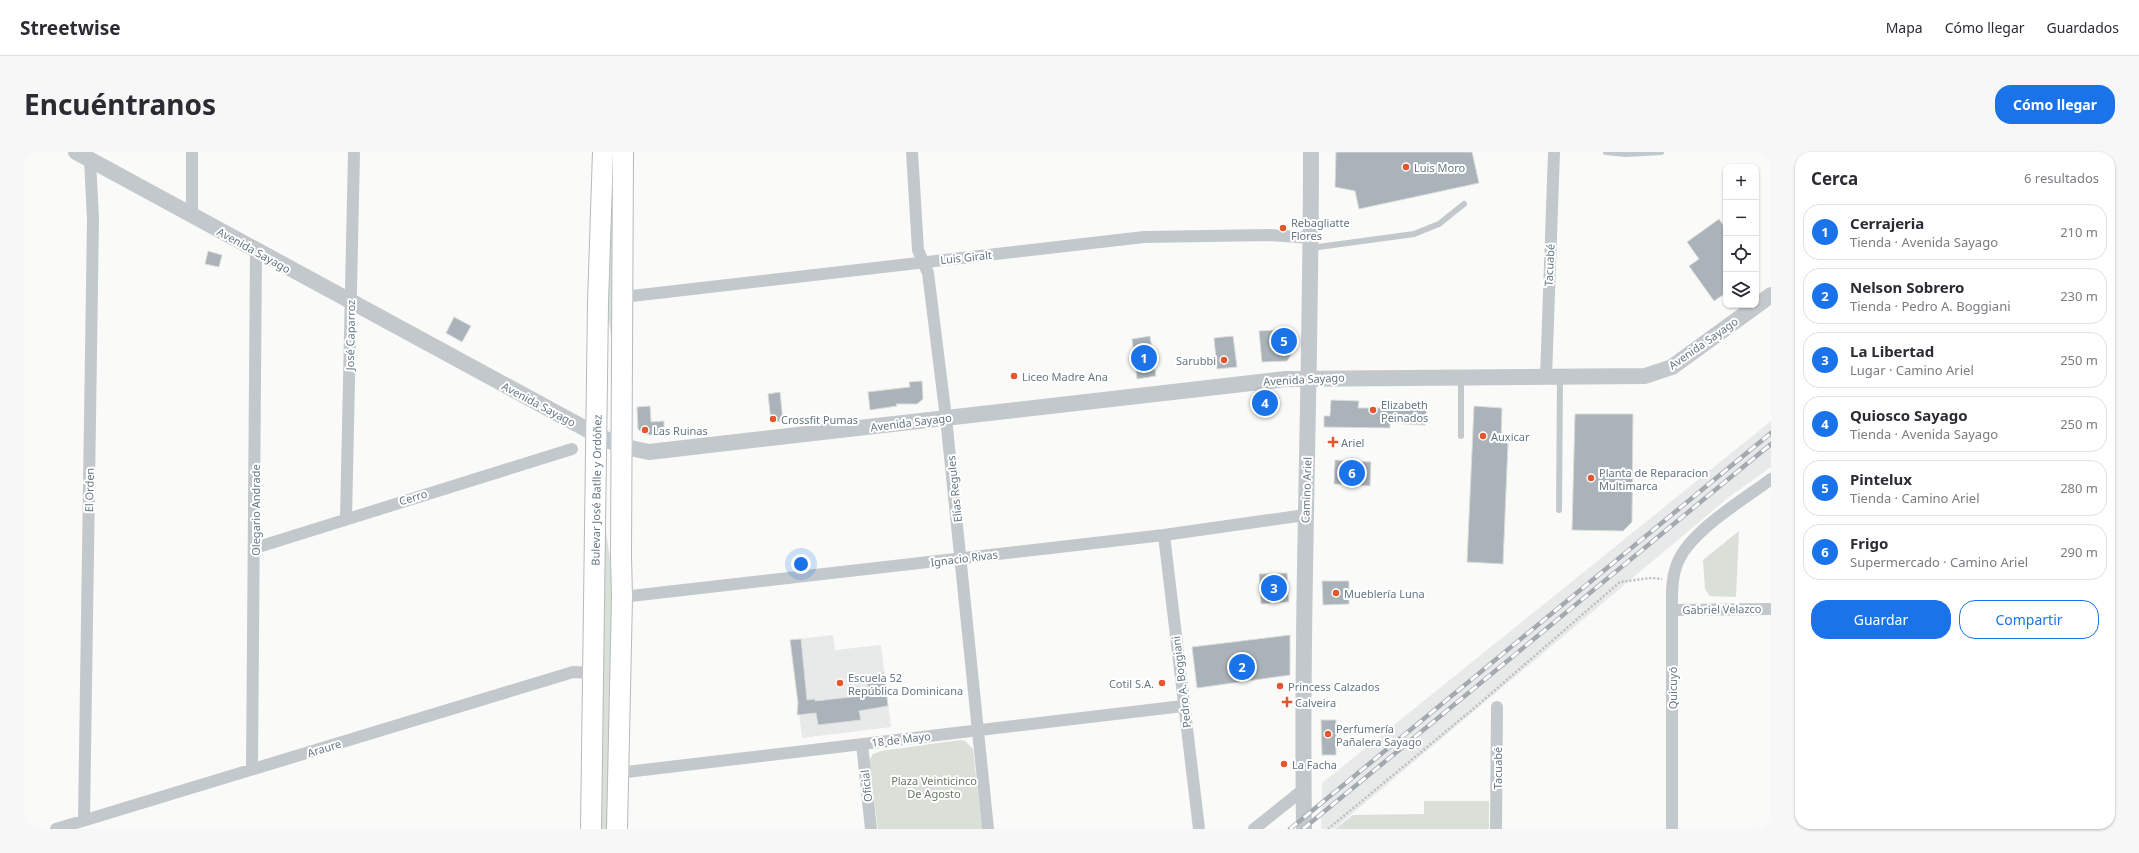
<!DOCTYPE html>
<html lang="es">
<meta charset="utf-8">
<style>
:root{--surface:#fff;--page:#f7f7f7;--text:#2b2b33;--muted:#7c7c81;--line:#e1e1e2;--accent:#1a73e8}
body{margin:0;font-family:"Noto Sans",sans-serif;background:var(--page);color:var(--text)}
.controls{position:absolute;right:12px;top:12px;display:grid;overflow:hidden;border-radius:8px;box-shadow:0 1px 3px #0004}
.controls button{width:36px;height:36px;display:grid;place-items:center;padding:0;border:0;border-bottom:1px solid var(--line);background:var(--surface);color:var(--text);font:20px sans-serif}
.you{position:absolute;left:777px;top:412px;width:14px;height:14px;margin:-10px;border:3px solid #fff;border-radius:50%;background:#1a73e8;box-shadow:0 0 0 6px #1a73e833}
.badge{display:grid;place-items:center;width:26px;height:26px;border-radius:50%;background:var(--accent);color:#fff;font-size:13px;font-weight:700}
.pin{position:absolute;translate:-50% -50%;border:2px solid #fff;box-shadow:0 1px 4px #0006}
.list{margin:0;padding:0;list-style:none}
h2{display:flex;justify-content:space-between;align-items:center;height:52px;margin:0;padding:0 16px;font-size:17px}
h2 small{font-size:13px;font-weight:400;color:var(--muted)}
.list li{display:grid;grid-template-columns:26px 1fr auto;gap:12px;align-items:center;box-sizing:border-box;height:56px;margin:0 8px 8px;padding:0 8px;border:1px solid var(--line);border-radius:16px}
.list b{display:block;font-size:15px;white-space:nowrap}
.list p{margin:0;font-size:13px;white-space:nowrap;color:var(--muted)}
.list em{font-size:13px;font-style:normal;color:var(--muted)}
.actions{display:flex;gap:8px;padding:12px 16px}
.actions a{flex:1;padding:9px 0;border:1px solid var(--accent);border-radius:16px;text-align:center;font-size:14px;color:var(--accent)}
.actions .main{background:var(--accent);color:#fff}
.icon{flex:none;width:22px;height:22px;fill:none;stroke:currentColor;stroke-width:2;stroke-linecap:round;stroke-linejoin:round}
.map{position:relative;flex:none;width:1747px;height:677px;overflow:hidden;border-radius:16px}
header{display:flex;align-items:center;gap:24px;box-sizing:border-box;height:56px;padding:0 20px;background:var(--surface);border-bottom:1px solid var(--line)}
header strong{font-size:19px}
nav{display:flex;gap:22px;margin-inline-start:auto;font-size:14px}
.intro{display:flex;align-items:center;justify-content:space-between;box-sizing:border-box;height:96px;padding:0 24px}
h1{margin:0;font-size:28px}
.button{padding:10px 18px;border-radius:16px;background:var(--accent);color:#fff;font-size:14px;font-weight:700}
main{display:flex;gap:24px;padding:0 24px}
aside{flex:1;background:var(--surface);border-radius:16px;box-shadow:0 1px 3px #0004}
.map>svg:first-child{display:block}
.built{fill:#e8e9e9}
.green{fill:#dadfd7}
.building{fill:#aab3b9;stroke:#dcdcda}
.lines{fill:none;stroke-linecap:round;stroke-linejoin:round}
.primary-casing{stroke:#b5babe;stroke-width:22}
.path{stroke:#bbbfc2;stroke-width:2.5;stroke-dasharray:2 2;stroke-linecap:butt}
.service{stroke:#c3c8cc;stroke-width:6}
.minor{stroke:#c3c8cc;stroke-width:12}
.tertiary{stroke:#c3c8cc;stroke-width:16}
.primary{stroke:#fff;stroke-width:20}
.rail-casing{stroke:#a2aab0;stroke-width:4.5}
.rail{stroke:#fff;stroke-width:3;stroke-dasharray:9;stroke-linecap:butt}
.poi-dot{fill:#e4572e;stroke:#fff;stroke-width:1.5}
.labels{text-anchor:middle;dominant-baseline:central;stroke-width:4;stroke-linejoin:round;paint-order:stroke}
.poi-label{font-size:11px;fill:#657683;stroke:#fff;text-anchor:start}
.street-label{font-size:11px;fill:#657683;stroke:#fff}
.park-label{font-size:11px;fill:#687a64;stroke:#fff}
</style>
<header>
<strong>Streetwise</strong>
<nav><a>Mapa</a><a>Cómo llegar</a><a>Guardados</a></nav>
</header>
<div class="intro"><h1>Encuéntranos</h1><a class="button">Cómo llegar</a></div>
<main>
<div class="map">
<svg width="1747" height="677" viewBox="0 0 1747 677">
<rect width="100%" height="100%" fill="#fafaf8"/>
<path class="built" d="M1747,269V315L1705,345L1310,677H1297L1298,631Z
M809,483L811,498L857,493L867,575L778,586L766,488Z"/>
<path class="green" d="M584,0H589L591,107L589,196L582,149Z
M581,320L582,380L589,427L586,677H577Z
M1715,379L1712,445L1686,444L1681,437L1679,408Z
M936,588L941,589L949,597L958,677H854L845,609L849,602L857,599Z
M1400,649H1465V677H1311L1329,663L1400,662Z"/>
<path class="building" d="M1312,0H1448L1455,31L1335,57L1331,39L1311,35Z
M1695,67L1702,77V141L1690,149L1665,114L1675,107L1663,90Z
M184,99L198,103L195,115L181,112Z
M430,165L447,174L438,190L422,181Z
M1268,177L1269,200L1263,209L1238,210L1235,179Z
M1126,184L1132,224L1113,227L1108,187Z
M1209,184L1213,215L1193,217L1190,186Z
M898,229L899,247L893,252H872L873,254L846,258L844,240L886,235L885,230Z
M756,240L759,269L747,270L744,242Z
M1307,248L1335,249L1334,256H1381L1382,251L1403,252L1401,273L1366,271V276L1300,275V264H1306Z
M626,254L627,270L640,269V282L626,283L618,281L614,277L613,255Z
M1450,254L1478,256L1477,291H1484L1479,412L1443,410Z
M1551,262H1609L1608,370L1599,379L1548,378Z
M1311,308L1347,310L1346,334L1310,332Z
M1263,421L1265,450L1237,452L1235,422Z
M1298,429H1325V452L1299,453Z
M1266,483V523L1173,536L1168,495Z
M777,487L783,548L791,547V549L845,543L843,524L860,521L864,554L835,559L837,568L794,573L792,561L773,563L774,551L766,488Z
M1297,568H1312V603H1298Z"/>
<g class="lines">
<g class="primary-casing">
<g id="primary">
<path id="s1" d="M567,677L574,151L579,0"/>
<path d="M593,677L598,445L597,404L599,0"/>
</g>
</g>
<path class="path" d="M1304,677L1455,552L1596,430L1628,426L1638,427"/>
<path class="service" d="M1582,0L1602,2L1637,0
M1287,96L1390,82L1415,72L1440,52
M1437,284V226
M1535,358L1536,226"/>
<path class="minor" d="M168,0V63
M888,0L894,98L904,121L922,266L964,677
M599,145L1120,85L1246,83L1287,86
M1522,226L1530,0
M322,366L330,0
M1140,383L1175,677
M231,396L548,297
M598,445L1140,383L1281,363
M1648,458L1747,457
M838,592L847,677
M228,617L232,99
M594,621L1159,554
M60,668L69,67L66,8
M32,677L549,520L568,521
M1230,677L1280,637
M1472,677L1473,555
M1648,677V458C1648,444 1647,429 1652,415C1662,381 1718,349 1747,327"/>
<path class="tertiary" d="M52,0L573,283L597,294L625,300L1262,227L1621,224L1648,215L1747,143
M1280,677C1277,451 1287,226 1287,0"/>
<use href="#primary" class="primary"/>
<g class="rail-casing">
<path id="rail" d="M1266,677L1747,281
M1279,677L1747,292"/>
</g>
<use href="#rail" class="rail"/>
</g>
<g class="poi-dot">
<circle cx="1382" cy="15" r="4"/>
<circle cx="1259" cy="76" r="4"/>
<circle cx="1200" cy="208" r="4"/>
<circle cx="990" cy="224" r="4"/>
<circle cx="1349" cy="258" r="4"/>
<circle cx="749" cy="267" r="4"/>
<circle cx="621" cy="278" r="4"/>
<circle cx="1459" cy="284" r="4"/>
<path d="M1307 284h4v4h4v4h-4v4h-4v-4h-4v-4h4z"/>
<circle cx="1567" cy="326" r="4"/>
<circle cx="1312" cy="441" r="4"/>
<circle cx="816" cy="531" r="4"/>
<circle cx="1138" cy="531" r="4"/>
<circle cx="1256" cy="534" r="4"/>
<path d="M1261 544h4v4h4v4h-4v4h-4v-4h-4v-4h4z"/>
<circle cx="1304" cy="582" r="4"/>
<circle cx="1260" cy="612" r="4"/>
</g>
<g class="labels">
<g class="poi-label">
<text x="1390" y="15">Luis Moro</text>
<text x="1267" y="70">Rebagliatte<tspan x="1267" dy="13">Flores</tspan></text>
<text x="1192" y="208" text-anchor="end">Sarubbi</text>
<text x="998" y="224">Liceo Madre Ana</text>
<text x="1357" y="252">Elizabeth<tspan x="1357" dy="13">Peinados</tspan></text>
<text x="757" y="267">Crossfit Pumas</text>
<text x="629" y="278">Las Ruinas</text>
<text x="1467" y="284">Auxicar</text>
<text x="1317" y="290">Ariel</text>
<text x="1575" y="320">Planta de Reparacion<tspan x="1575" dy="13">Multimarca</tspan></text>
<text x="1320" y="441">Mueblería Luna</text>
<text x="824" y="525">Escuela 52<tspan x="824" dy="13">República Dominicana</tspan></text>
<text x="1130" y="531" text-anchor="end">Cotil S.A.</text>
<text x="1264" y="534">Princess Calzados</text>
<text x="1271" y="550">Calveira</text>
<text x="1312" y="576">Perfumería<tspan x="1312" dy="13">Pañalera Sayago</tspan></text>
<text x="1268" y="612">La Facha</text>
</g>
<g class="street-label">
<text transform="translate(230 98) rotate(29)">Avenida Sayago</text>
<text transform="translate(942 105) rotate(-6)">Luis Giralt</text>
<text transform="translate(1525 113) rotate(-87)">Tacuabé</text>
<text transform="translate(326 183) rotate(-89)">José Caparroz</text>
<text transform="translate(1679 191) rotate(-35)">Avenida Sayago</text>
<text transform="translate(1280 227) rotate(-3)">Avenida Sayago</text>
<text transform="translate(515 252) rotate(28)">Avenida Sayago</text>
<text transform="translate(887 270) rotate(-7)">Avenida Sayago</text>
<text transform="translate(930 337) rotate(-96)">Elías Regules</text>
<text transform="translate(65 338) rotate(-89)">El Orden</text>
<text stroke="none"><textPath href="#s1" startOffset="339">Bulevar José Batlle y Ordóñez</textPath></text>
<text transform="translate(1282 338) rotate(-88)">Camino Ariel</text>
<text transform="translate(389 345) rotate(-17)">Cerro</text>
<text transform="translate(231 358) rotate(-90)">Olegario Andrade</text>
<text transform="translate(940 406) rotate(-7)">Ignacio Rivas</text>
<text transform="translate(1698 457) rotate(-1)">Gabriel Velazco</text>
<text transform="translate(1157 530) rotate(-97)">Pedro A. Boggiani</text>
<text transform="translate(1648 536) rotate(-90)">Quicuyó</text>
<text transform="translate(877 587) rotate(-7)">18 de Mayo</text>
<text transform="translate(300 596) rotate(-17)">Araure</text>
<text transform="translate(1473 616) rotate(-90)">Tacuabé</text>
<text transform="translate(842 634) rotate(-96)">Oficial</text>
</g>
<g class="park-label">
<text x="910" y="628">Plaza Veinticinco<tspan x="910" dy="13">De Agosto</tspan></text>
</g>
</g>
</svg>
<div class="controls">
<button>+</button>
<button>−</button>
<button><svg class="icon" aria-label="locate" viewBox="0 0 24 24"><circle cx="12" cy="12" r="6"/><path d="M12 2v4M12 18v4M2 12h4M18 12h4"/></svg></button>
<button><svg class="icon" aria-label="layers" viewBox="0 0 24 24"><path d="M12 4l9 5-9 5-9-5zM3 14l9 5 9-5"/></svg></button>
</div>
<div class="you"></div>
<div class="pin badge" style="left:1120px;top:206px">1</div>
<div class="pin badge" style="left:1218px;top:515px">2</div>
<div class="pin badge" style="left:1250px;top:436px">3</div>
<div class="pin badge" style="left:1241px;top:251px">4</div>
<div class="pin badge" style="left:1260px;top:189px">5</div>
<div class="pin badge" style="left:1328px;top:321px">6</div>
</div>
<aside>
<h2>Cerca<small>6 resultados</small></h2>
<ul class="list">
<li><span class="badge">1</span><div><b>Cerrajeria</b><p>Tienda · Avenida Sayago</p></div><em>210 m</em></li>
<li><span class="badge">2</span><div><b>Nelson Sobrero</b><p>Tienda · Pedro A. Boggiani</p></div><em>230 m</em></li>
<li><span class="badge">3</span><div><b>La Libertad</b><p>Lugar · Camino Ariel</p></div><em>250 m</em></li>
<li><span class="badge">4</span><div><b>Quiosco Sayago</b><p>Tienda · Avenida Sayago</p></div><em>250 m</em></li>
<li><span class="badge">5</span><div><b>Pintelux</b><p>Tienda · Camino Ariel</p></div><em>280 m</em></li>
<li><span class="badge">6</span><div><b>Frigo</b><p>Supermercado · Camino Ariel</p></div><em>290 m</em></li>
</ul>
<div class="actions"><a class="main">Guardar</a><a>Compartir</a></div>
</aside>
</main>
